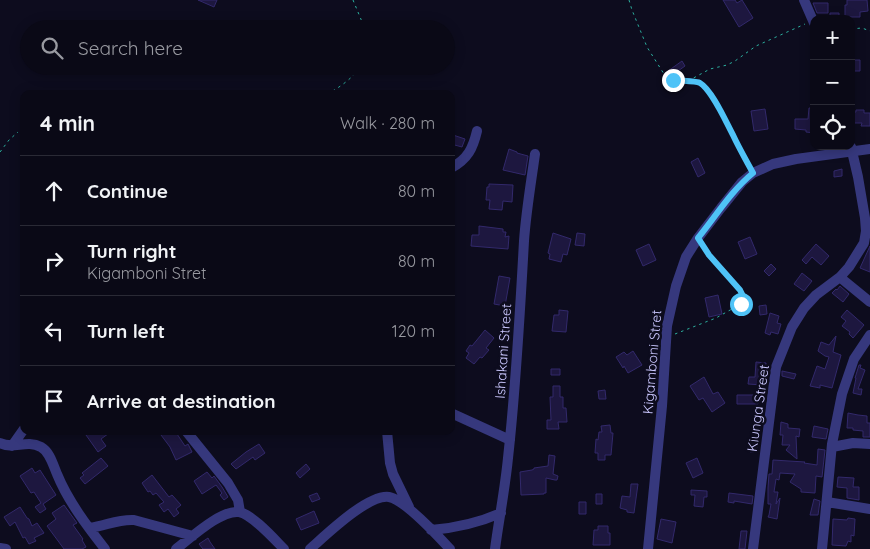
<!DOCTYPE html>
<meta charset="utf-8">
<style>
:root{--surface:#0a0916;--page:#13121f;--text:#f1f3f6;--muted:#999aa1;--line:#2a2a35}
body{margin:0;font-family:Quicksand,sans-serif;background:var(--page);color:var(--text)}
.controls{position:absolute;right:15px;top:15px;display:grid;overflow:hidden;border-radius:10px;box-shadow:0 2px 12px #0003}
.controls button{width:45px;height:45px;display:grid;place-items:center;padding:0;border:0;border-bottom:1px solid var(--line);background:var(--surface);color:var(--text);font:25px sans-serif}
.stop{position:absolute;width:15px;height:15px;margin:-11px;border:4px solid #4fc3f7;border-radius:50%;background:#fff}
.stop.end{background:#4fc3f7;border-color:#fff;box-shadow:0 1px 5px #0008}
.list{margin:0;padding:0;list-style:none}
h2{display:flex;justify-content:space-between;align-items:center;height:65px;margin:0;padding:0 20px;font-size:21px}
h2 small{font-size:16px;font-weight:400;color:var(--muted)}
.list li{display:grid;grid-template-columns:32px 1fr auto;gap:15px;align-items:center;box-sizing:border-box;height:70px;padding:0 20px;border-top:1px solid var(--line)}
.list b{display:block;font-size:19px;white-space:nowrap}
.list p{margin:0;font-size:16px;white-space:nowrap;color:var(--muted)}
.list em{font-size:16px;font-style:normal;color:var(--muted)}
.icon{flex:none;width:28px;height:28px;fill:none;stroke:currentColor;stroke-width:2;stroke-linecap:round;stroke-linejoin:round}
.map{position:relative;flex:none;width:870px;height:549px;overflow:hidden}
.search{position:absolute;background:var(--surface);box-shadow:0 2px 12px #0003;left:20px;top:20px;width:435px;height:55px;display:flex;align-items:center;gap:12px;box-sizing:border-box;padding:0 18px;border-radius:28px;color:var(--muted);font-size:19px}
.panel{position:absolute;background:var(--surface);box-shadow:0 2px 12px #0003;left:20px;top:90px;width:435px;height:345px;border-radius:10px}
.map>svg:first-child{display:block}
.building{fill:#1d173f;stroke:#32296b}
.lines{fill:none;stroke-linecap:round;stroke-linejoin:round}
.path{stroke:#2cb09f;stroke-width:1;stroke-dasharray:2.5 4;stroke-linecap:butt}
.minor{stroke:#36387d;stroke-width:10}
.route{stroke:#4fc3f7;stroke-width:6}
.labels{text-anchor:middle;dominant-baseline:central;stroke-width:5;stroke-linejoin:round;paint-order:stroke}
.street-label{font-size:14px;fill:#cbc8ff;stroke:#0d0c1e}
</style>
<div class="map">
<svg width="870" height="549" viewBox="0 0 870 549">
<rect width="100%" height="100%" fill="#0d0c1e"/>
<path class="building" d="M198,0H217L214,7Z
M723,0H735L737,3L742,0L753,18L739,27Z
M847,0H867L868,11L860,12V17H845V5H847Z
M813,3H828V13H817Z
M830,13H839V19H830Z
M851,60H860V71H851Z
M682,61L685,66L671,76L668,71Z
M809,108H814V133L806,132V130L795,129V119H808Z
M765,109L768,129L754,131L751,111Z
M856,110H864V113H870V126H861L862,123H852V112H856Z
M453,135L465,139L462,147L451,144Z
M509,149L517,152V153L528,156L525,175L503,170Z
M698,158L705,173L698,177L691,162Z
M842,169V176L834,177V171Z
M489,184L513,185L512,202L503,201L502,210L489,209L490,200H486L487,187H489Z
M479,226L503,229V232H506L505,237L509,236L508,249L471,246L472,235H479Z
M553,233L571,239L567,255L563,254L561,262L549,259L550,254L548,253Z
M577,233L585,234L584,246L575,245Z
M750,237L757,254L745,259L738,242Z
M649,244L656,260L643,266L636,250Z
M816,244L829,256L821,265L812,257L806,264L802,260Z
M870,246V272L860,268Z
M771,264L776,269L769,276L764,271Z
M802,273L812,281L804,291L794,284Z
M499,276L510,278L505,306L494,304Z
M840,286L849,294L843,302L832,293L836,289L837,290Z
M718,295L722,314L709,317L705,298Z
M766,305L767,314L760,315L759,306Z
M559,310L568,311L566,332L552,331L554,315H559Z
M847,310L864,325L853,338L849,334L850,332L842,326L846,321L841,317Z
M770,313L779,316L777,323L781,324L778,334L771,332L770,335L765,333Z
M485,330L494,338L486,348L489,350L482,358L480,357L474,364L466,358L469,353L466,351L470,345L472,346Z
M836,336L833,352L841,355L832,388L820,385V388L810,386L817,366L825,369L829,357L825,356L818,351L821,342L829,345Z
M633,351L642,365L628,373L624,366L623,368L616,357L624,352L627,355Z
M756,362L766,363V374L763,373L762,385L748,384L749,377H755Z
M859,365H861L860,368L865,370L858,389H862L861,395L853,393L856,378H855Z
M551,369H560V375H551Z
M782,371L796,374L794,379L782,376Z
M704,377L713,394L718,392L725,403L712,412L703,398L699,400L690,386Z
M553,386H560V397H563V408H566L567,422H558L559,429H547V420H551L550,397H553Z
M605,390L606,399H599L598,391Z
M737,395H764L763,402H758V404H737Z
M848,413L858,415L867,416V423H870V437H863V431L853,430V428H847Z
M781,422L788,424V428L800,429L799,437L796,436L797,459L786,450L790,445H782L783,435H780Z
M610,425L611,433H613L611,455H605V460H598V453H595L596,439L598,440L599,432H602L601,426Z
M814,426L828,429L826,439L812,437Z
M92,431H112L101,439L106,446L98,452L86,435Z
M166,431H175L185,446L188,444L192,452L176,460L170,447L161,435Z
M750,443L757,444V452H750Z
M259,444L265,453L255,460L253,457L236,469L231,464L246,452Z
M818,449L825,450L822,477L816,476L815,493L801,492V489L790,482L795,474L780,473L779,480L776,479L774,492H778L776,504L780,498L777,519L768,517L769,515L771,504H768V488L769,474H772L773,460L805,462L804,463L817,465Z
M549,455L555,456L553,474L558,476L557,480H555L546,478V493H544V494L521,495L520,472L532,470L534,469V468L548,466Z
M101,458L108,466L85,484L80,478L84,475L82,473Z
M697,458L703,473L693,478L686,463Z
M306,464L310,469L300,478L296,473Z
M32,468L35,473L40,470L56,495L43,504L46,509L40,513L35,507L41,503L34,492L31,493L20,476Z
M207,472L212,478L214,476L222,487L228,497L224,500L220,495L222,493L216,485L202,494L194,481Z
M152,475L169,497L172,495L181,505L176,509L179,513L174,517L168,509L164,512L159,505L164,502L156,493L153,495L150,491L148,492L142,483Z
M838,477L854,478L853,487H859V500L847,498V488L837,487Z
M631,484H638L634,513L627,512V510L620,508L622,496L630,497Z
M691,490L707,491V497H704L703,507L694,506L695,495H691Z
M317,493L320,499L312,502L309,496Z
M729,493L753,496L752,504L734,501V503L728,502Z
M596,494H602V504H596Z
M814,499L820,501L818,515H810Z
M579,502H586V514H579Z
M64,505L77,523L73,525L83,539L82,540L86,547L82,549H64L47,526L56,519L52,513Z
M20,507L27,518L29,519L32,526L37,523L44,533L34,538L36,541L29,544L25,537L23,538L15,522L10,526L4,517Z
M314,511L319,523L301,530L296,519Z
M848,518L855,519L854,536L851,535V542L848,541L846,546L832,545L833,519L847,520Z
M661,519L676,522L672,543L657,539Z
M598,526H608V533H610V545H593L594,530H598Z
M741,531H747L745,549H739Z
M208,538L210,542L215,549H203L199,544Z"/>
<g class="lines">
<path class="path" d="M353,0L365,29
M629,0L632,10L647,47L664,74L673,80L681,81H696L701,83L715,101L724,117L749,165
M851,29L862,28L870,31
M688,81L710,69L727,65L735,61L756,46L805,24
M327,94C339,88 353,78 361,66
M0,152L9,140L18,132
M675,334L716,318L739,305L743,300V294L740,290L709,255L703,245"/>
<path class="minor" d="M804,0L814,23
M451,168C468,159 473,148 477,131
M842,279L870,302
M451,413L510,440
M186,431L228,483L238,500L240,512
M387,431L390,463L393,474L409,507
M0,443C14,450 26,439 41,447C50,452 53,465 57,474C68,501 87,526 105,549
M12,446L24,429
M832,447L853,443L870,444
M827,502L870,509
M89,528C106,526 117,519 134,520L193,536
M431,530C456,528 478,523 501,513
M0,548L6,549
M176,549C191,538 220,510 239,512C252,514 275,540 284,549
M310,549C326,535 368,494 389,497C405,500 438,536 450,549
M495,549C499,519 505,489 508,458C516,386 520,314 524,241C526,212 531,183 535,154
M648,549L662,406L667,326L676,286L686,257L698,238L721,208L742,182L753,173L773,164L796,159L870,149
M753,549L776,367L792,327L804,308L816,295L840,277L849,267L864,243L866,231L865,218L858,177L851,147
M822,549L832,444L842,394L854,359L870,335"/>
</g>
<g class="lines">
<path class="route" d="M673,80C679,81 697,81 700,83C712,90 726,122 733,135C739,148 746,160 753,173C731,191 716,216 698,238L709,255L740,290L743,296L741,304"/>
</g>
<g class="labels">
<g class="street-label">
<text transform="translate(503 351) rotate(-86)">Ishakani Street</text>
<text transform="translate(652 362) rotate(-85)">Kigamboni Stret</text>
<text transform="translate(758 408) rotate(-82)">Kiunga Street</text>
</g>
</g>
</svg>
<div class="controls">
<button>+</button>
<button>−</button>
<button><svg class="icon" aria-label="locate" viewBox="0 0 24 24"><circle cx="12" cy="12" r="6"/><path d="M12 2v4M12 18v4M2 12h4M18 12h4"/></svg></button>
</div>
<div class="stop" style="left:741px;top:304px"></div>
<div class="stop end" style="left:673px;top:80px"></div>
<div class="search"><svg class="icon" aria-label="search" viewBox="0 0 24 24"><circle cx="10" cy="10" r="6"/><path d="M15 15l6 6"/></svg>Search here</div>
<section class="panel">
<h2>4 min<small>Walk · 280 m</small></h2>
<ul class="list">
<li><svg class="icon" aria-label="ahead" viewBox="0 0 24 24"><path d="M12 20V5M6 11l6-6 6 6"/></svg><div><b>Continue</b></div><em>80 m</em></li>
<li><svg class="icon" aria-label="right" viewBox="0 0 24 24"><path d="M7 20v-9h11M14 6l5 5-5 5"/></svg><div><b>Turn right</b><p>Kigamboni Stret</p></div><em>80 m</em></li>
<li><svg class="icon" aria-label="left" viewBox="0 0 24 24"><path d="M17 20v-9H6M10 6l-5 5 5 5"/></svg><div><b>Turn left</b></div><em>120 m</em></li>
<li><svg class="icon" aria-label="arrive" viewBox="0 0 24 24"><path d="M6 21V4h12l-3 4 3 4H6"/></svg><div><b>Arrive at destination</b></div></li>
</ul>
</section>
</div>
